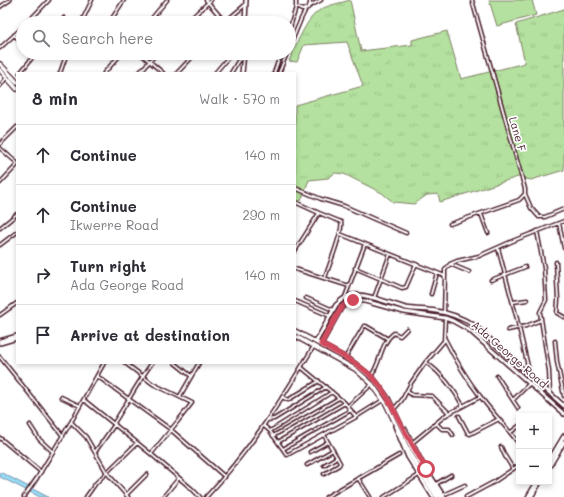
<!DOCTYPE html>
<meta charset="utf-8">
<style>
:root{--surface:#fff;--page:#f2f2f3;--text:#2b2b33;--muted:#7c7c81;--line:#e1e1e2}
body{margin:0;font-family:Mali,sans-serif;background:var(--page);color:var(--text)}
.controls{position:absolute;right:12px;bottom:12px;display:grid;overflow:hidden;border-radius:0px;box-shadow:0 2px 6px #0003}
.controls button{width:36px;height:36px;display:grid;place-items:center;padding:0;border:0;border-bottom:1px solid var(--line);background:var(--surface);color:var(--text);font:20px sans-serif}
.stop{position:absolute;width:12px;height:12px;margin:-9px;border:3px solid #d1495b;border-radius:50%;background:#fff}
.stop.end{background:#d1495b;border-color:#fff;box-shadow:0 1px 4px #0008}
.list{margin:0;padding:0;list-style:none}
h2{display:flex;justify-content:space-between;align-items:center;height:52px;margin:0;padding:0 16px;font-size:17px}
h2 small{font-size:13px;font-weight:400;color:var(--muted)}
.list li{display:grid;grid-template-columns:26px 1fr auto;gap:12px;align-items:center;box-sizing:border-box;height:60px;padding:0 16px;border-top:1px solid var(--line)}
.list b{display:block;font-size:15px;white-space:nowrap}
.list p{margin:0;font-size:13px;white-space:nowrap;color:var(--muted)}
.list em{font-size:13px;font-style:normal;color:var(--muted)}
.icon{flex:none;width:22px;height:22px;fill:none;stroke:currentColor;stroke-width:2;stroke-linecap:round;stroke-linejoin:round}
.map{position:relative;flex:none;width:564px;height:497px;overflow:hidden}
.search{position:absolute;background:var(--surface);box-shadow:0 2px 6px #0003;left:16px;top:16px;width:280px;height:44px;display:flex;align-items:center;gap:10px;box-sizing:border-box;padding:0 14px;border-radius:22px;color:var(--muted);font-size:15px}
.panel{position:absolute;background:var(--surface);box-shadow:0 2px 6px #0003;left:16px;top:72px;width:280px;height:292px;border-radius:0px}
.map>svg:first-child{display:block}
.grass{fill:url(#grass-tufts);stroke:#7f8065}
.pitch{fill:#b4e19f;stroke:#7f8065}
.water{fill:#96dcf8;stroke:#7890a6}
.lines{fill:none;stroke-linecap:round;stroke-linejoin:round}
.street-casing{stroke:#4a1f2b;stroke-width:5}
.secondary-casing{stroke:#4a1f2b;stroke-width:6}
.primary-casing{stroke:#4a1f2b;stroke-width:6}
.street{stroke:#fff;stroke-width:2}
.secondary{stroke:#fff;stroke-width:3}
.primary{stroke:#fff;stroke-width:3.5}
.route{stroke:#d1495b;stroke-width:5}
.labels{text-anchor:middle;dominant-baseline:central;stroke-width:3.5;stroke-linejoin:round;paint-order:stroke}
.street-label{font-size:11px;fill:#4a1f2b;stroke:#fff}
</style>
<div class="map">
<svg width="564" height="497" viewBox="0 0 564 497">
<defs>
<pattern id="grass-tufts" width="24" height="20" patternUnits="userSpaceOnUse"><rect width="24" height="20" fill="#b4e19f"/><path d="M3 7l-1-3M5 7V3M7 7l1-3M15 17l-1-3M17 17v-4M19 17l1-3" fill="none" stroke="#9cc189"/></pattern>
</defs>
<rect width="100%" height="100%" fill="#fff"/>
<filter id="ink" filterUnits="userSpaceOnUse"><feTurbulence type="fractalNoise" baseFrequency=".025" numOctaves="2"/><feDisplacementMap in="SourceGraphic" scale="8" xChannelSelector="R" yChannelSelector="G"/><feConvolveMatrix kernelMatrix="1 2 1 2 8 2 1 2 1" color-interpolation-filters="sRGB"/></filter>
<g filter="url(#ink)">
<path class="grass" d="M350,0L361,51L412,45V40L447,31L461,79L525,63L516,24L564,9V170L531,180L518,177L440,202L438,194L427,195L414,204L393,202L382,193L344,174L335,173L328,178L309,180L301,201L295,200V105L363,86L347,42L304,45L297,62L289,61C296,46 306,18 320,10C327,5 341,3 350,0Z"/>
<path class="pitch" d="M489,0H532L536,15L497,26Z"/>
<path class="water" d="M0,472L48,497H40L0,477Z"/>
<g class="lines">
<g class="street-casing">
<path id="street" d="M206,0L225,22
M296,0V7L302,10L308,8L310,4V0
M310,6L321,0
M0,7L10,0
M27,23L49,0
M60,23L64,18
M81,23L92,0
M109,23L124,0
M148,23L167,0
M186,23L211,0
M224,23L245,5
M289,31L296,7
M14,35L23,43
M0,48L23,27
M289,48L301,19L306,9
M140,53L163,73
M20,73L36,53
M60,73L67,53
M104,73L122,53
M139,73L157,53
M177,73L196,53
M215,73L232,53
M231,73L238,61L243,57
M274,73L281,53
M279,73L287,53
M0,86L7,77
M0,144L17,127
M0,148L17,163
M0,183L17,165
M295,188L321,199L344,206L406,233
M525,194L531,208L539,217H545L564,209
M295,202L319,213L341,222C344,229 328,268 325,278
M481,214L488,233
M559,223L564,248
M450,224L519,200L525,194V189L472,0
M0,228L17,214
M537,231L544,268L546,300L540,312L549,371L550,393
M340,234L445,276
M0,245L17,232
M498,248L517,319L530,375
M295,251L319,213
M556,262L558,300L557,313L564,317
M450,264L469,272
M355,268L402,288L406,287L416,264
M295,269L349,286
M491,280L525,267
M431,294L437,273
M345,297L365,244
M306,298L333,310
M374,298L390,254
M295,301L330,316
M513,302L527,300
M444,313L445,276V270L450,264L457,261L479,256L515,240L564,221
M0,315L17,303
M508,330L526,326L541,320
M445,339C455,359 466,378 480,396C492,413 507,427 519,444
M555,341L557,362L564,396
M0,357L63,436
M345,358L364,326H366L388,339
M426,362C442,374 454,389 463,406
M125,363L153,384L192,403L178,421L151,454
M175,363L191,376
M301,367L345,403L356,417
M97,376L170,429L225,477
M371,376C381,363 380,343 394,333L400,336L407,329
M497,376L518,408
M407,391L412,395L432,396L449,413
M180,396L199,363
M61,397L80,406
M282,397L288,400L319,381
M84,400L151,454L192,489L200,497
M513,400L530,383
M348,406L371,385
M394,409L402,400L411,383L425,363L444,341L445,318
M459,416L468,433L470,434L499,419
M267,420L274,419L326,387
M71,422L86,437L107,473L128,497
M114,423C127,403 138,382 152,363
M436,423L442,429H449L453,435
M30,425L39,439L53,452
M264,426L270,431L287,455L356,417L383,400
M270,431L332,392
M511,432L519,426
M273,436L339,398
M0,438L41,472
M278,442L345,403
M412,443L446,415L480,397
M501,447L505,456L513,469
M283,449L351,410
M95,452L115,424
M310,452L328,442
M307,465L333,450
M324,465L337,457
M324,474L339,465L340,463L324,435
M358,478L370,497
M436,484L451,475
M126,495L147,474
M443,495L465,485
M24,497L37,478L71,422L104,363
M86,497L96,483L137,443
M163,497L179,478
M206,497C249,452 282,399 314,346
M326,497L399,455
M384,497L419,475
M466,497L494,482L519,465"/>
</g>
<g class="secondary-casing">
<path id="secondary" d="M245,23L246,0
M242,73L244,53
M0,341L17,336
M316,342L336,305C341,300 347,295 355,295C370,294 390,304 406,308C416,310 426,309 436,311C450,313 462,318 474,325L564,406
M0,343L17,338
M321,344L341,308L347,303L353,300L365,301L404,312L445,318L453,321L469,330L564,414
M395,426L408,457L433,497
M405,429L422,463L444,497
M549,461L564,436
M549,467L564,442
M528,497L537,482
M531,497L540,482"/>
</g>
<g class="primary-casing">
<path id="primary" d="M0,64L17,82
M0,70L17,89
M295,331L353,362L374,379L388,398L414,453L441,497
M295,336L355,369L372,384L386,404L411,456L437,497"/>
</g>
<use href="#street" class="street"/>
<use href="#secondary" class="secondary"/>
<use href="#primary" class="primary"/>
</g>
</g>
<g class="lines" filter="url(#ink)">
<path class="route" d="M353,300L346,303L341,308L321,344C337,353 355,361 369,374C383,386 390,403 399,420C407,436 417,453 426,469"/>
</g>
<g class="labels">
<g class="street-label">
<text transform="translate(518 134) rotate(74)">Lane F</text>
<text transform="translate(510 354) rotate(41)">Ada George Road</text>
</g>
</g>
</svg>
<div class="controls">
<button>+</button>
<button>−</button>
</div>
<div class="stop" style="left:426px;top:469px"></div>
<div class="stop end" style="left:353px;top:300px"></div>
<div class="search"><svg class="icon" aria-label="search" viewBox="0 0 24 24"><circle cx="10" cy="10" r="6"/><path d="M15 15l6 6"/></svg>Search here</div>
<section class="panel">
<h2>8 min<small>Walk · 570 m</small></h2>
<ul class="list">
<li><svg class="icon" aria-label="ahead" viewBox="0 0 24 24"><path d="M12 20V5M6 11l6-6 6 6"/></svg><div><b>Continue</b></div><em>140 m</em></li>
<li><svg class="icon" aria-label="ahead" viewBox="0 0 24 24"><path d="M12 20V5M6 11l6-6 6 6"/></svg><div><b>Continue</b><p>Ikwerre Road</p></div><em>290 m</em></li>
<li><svg class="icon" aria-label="right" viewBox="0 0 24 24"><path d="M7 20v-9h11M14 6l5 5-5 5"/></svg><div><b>Turn right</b><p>Ada George Road</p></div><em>140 m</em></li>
<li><svg class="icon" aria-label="arrive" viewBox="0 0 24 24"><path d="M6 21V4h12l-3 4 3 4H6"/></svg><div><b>Arrive at destination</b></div></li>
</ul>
</section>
</div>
